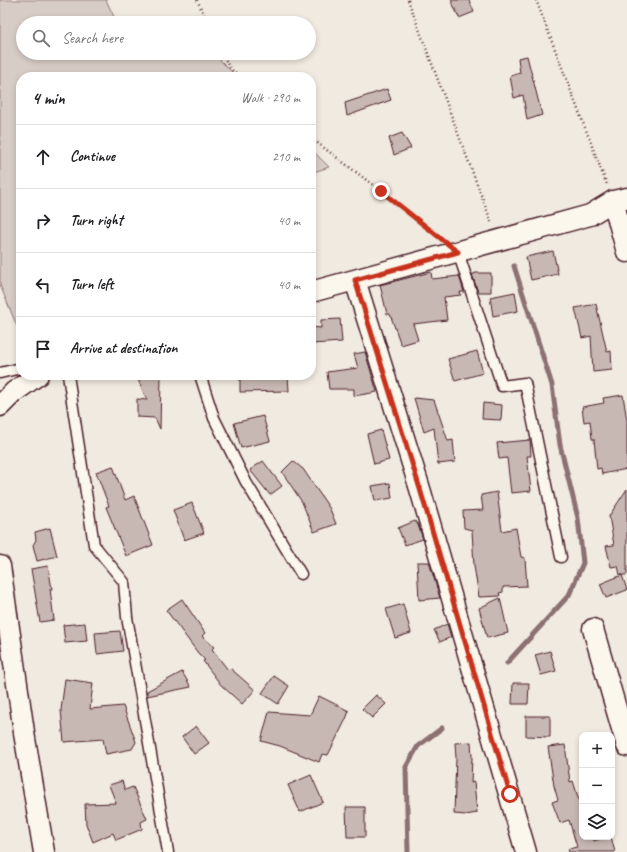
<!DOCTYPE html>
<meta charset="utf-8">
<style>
:root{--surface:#fff;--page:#f6f6f6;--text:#202124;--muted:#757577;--line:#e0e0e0}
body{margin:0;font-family:Caveat,sans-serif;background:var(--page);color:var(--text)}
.controls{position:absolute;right:12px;bottom:12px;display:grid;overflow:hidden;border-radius:8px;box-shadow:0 2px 6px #0003}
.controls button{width:36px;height:36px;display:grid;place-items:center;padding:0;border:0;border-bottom:1px solid var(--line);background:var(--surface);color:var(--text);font:20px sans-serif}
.stop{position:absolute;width:12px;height:12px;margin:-9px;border:3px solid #c8321e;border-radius:50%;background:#fff}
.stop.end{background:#c8321e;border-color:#fff;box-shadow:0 1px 4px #0008}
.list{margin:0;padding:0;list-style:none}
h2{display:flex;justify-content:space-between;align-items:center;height:52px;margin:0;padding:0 16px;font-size:17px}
h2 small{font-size:13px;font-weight:400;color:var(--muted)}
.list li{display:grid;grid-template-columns:26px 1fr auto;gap:12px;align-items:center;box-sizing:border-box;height:64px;padding:0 16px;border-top:1px solid var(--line)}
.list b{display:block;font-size:15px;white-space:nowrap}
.list em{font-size:13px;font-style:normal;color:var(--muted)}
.icon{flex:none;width:22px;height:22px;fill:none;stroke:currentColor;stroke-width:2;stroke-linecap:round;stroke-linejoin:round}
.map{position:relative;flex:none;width:627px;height:852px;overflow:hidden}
.search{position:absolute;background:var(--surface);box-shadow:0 2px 6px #0003;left:16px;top:16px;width:300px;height:44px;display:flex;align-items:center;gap:10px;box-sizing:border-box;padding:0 14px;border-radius:22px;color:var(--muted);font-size:15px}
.panel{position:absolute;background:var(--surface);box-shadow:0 2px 6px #0003;left:16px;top:72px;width:300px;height:308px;border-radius:16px}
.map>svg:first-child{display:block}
.green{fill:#d8ccc6;stroke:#917678}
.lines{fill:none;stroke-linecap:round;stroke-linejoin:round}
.stream{stroke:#8c6f72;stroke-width:5}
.building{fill:#c8b8b3;stroke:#4a1f2b}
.service-casing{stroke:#4a1f2b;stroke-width:13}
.minor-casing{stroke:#4a1f2b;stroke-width:23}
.path{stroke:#4a1f2b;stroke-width:2.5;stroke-dasharray:1 3;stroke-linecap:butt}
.service{stroke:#fbf7ec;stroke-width:10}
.minor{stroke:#fbf7ec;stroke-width:20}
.route{stroke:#c8321e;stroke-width:5}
</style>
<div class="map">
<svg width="627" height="852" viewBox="0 0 627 852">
<rect width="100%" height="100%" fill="#f0eae0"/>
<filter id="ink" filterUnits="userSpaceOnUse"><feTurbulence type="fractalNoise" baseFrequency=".025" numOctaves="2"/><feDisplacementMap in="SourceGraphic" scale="8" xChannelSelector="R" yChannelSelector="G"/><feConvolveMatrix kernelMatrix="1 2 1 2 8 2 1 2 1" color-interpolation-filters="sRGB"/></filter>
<g filter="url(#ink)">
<path class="green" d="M0,0H106L116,21L125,23H23V53H213L237,77H21V336L0,285Z
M311,149L329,167L311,173Z"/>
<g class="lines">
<path class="stream" d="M507,663L569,595L583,563L578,518L560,445L552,385L514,266
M408,852L406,767L418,746L442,728"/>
</g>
<path class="building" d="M451,0H469L474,12L459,18Z
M527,56L542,115L527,120L523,95L514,98L510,76L520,73L518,58Z
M387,89L391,100L347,116L345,103Z
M402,133L411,148L394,155L389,138Z
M553,251L558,274L531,280L526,257Z
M431,272L432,279L459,276L464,292H460L461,295L444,297L447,320L413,324L418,340L401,345L390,314H387L380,285Z
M475,273H491V292H478L472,274H475Z
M515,292L518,311L493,316L490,297Z
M596,304L607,352L611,351L612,370L593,372L591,336L582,338L575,308Z
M340,319L342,342L311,344V327L321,328V320Z
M477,351L483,373L455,381L448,359Z
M365,352L377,392L354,396V389H329L327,372L358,368L354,354Z
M136,375H161L160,429L155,418L137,417V399L147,400Z
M240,375H288L289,391L240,392Z
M623,395L627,421V469L602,474L601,468L597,469L594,439H592L590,421L584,422L582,407L604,403L603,398Z
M414,398L434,400L448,441L453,440L455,462L438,464L434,428L424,432Z
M483,403L502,405L501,420L482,419Z
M263,416L270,441L241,448L234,423Z
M381,430L389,460L374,464L367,434Z
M530,440L531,456H527L531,491L511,493L507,458L499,459L497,443Z
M263,461L282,486L270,495L250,470Z
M293,461L303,469L330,509L336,524L314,532L302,502L282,472Z
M113,466L125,500L134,496L153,545L126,556L106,507L109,506L96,472Z
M390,483L392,498L375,501L372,486Z
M627,489V575H622L627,590L606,598L600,584L622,575H620L618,566L611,567L606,546L614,545L609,516Z
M497,492L502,531L516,528L521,557L525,558L527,586L503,587V592L499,593L500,596L479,597L474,566L472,530L464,528L463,511L483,510L481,495Z
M192,503L204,533L184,540L173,510Z
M415,521L418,525L423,539L405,545L398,528Z
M50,528L57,556L37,561L33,545L36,540L35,532Z
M417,562H429L440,598L419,600Z
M48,566L52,589H50L54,620L40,622L31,569Z
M500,598L508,633L487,638L479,608Z
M182,599L205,633L202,636L214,647L212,649L228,670L230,668L255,690L242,704L221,685L203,661L205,660L198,653L166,610Z
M403,604L411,633L395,638L386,609Z
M85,623L87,641L65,643L63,625Z
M447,624L451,637L440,642L434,630Z
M120,631L123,651L97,654L95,633Z
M550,651L556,671L541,675L535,655Z
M182,672L191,687L147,696V691Z
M274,676L289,686L278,704L262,693Z
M65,679L93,683L90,709L123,706L136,742L132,749L106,754L103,739L64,742L61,710Z
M513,683H529L528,704H512Z
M376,695L386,704L372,718L362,709Z
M319,696L349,711L346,719L328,755L322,754L319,762L280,746L261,741L269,712L310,715Z
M526,716H550V737L526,736Z
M196,726L209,743L194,754L182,737Z
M471,742L472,757L471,783L474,782L477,813L466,815L454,814L456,758L455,743Z
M565,745L570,782L573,781L582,810V837H593L594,841L606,837H611L615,852H569L568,849L577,847L569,820L560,823L552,802L558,800L554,786L548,747Z
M311,775L323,802L300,812L288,785Z
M122,781L125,790L133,787L147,819L141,822L142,829L116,840L113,833L93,842L86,824L85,804L116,803L109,785Z
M346,807H365V837H347Z"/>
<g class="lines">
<g class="service-casing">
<path id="service" d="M458,252L502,386L525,383L561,557
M0,373L21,368
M68,375L94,545L124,582L127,617L168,852
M200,375L214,418L246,482L301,574"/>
</g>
<g class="minor-casing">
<path id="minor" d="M613,201L627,252
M355,280L420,489L526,852
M311,292L590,215L613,201L627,198
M0,406L14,392L38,375
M0,566L25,739L44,852
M593,629L627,746"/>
</g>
<path class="path" d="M197,0L208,23
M408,0L492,224
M536,0L607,185
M222,53L229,67L239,77
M311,138L381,191L441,238"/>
<use href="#service" class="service"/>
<use href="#minor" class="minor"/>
</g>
</g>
<g class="lines" filter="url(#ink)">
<path class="route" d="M381,191L458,252L355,280L420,489L510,794"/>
</g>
</svg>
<div class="controls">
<button>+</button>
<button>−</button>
<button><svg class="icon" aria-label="layers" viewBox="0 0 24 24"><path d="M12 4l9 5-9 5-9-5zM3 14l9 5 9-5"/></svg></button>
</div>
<div class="stop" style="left:510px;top:794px"></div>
<div class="stop end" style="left:381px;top:191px"></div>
<div class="search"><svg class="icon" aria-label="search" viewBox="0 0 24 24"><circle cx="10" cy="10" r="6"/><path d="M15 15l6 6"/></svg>Search here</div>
<section class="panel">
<h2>4 min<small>Walk · 290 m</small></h2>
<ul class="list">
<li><svg class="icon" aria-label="ahead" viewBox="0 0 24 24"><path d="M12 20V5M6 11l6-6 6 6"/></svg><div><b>Continue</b></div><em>210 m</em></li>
<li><svg class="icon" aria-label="right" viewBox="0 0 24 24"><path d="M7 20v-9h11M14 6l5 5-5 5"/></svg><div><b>Turn right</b></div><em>40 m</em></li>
<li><svg class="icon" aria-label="left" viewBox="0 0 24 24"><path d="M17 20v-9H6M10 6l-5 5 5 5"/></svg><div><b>Turn left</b></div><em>40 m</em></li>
<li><svg class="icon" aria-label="arrive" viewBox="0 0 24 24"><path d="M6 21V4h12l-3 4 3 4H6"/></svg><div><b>Arrive at destination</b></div></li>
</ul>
</section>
</div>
